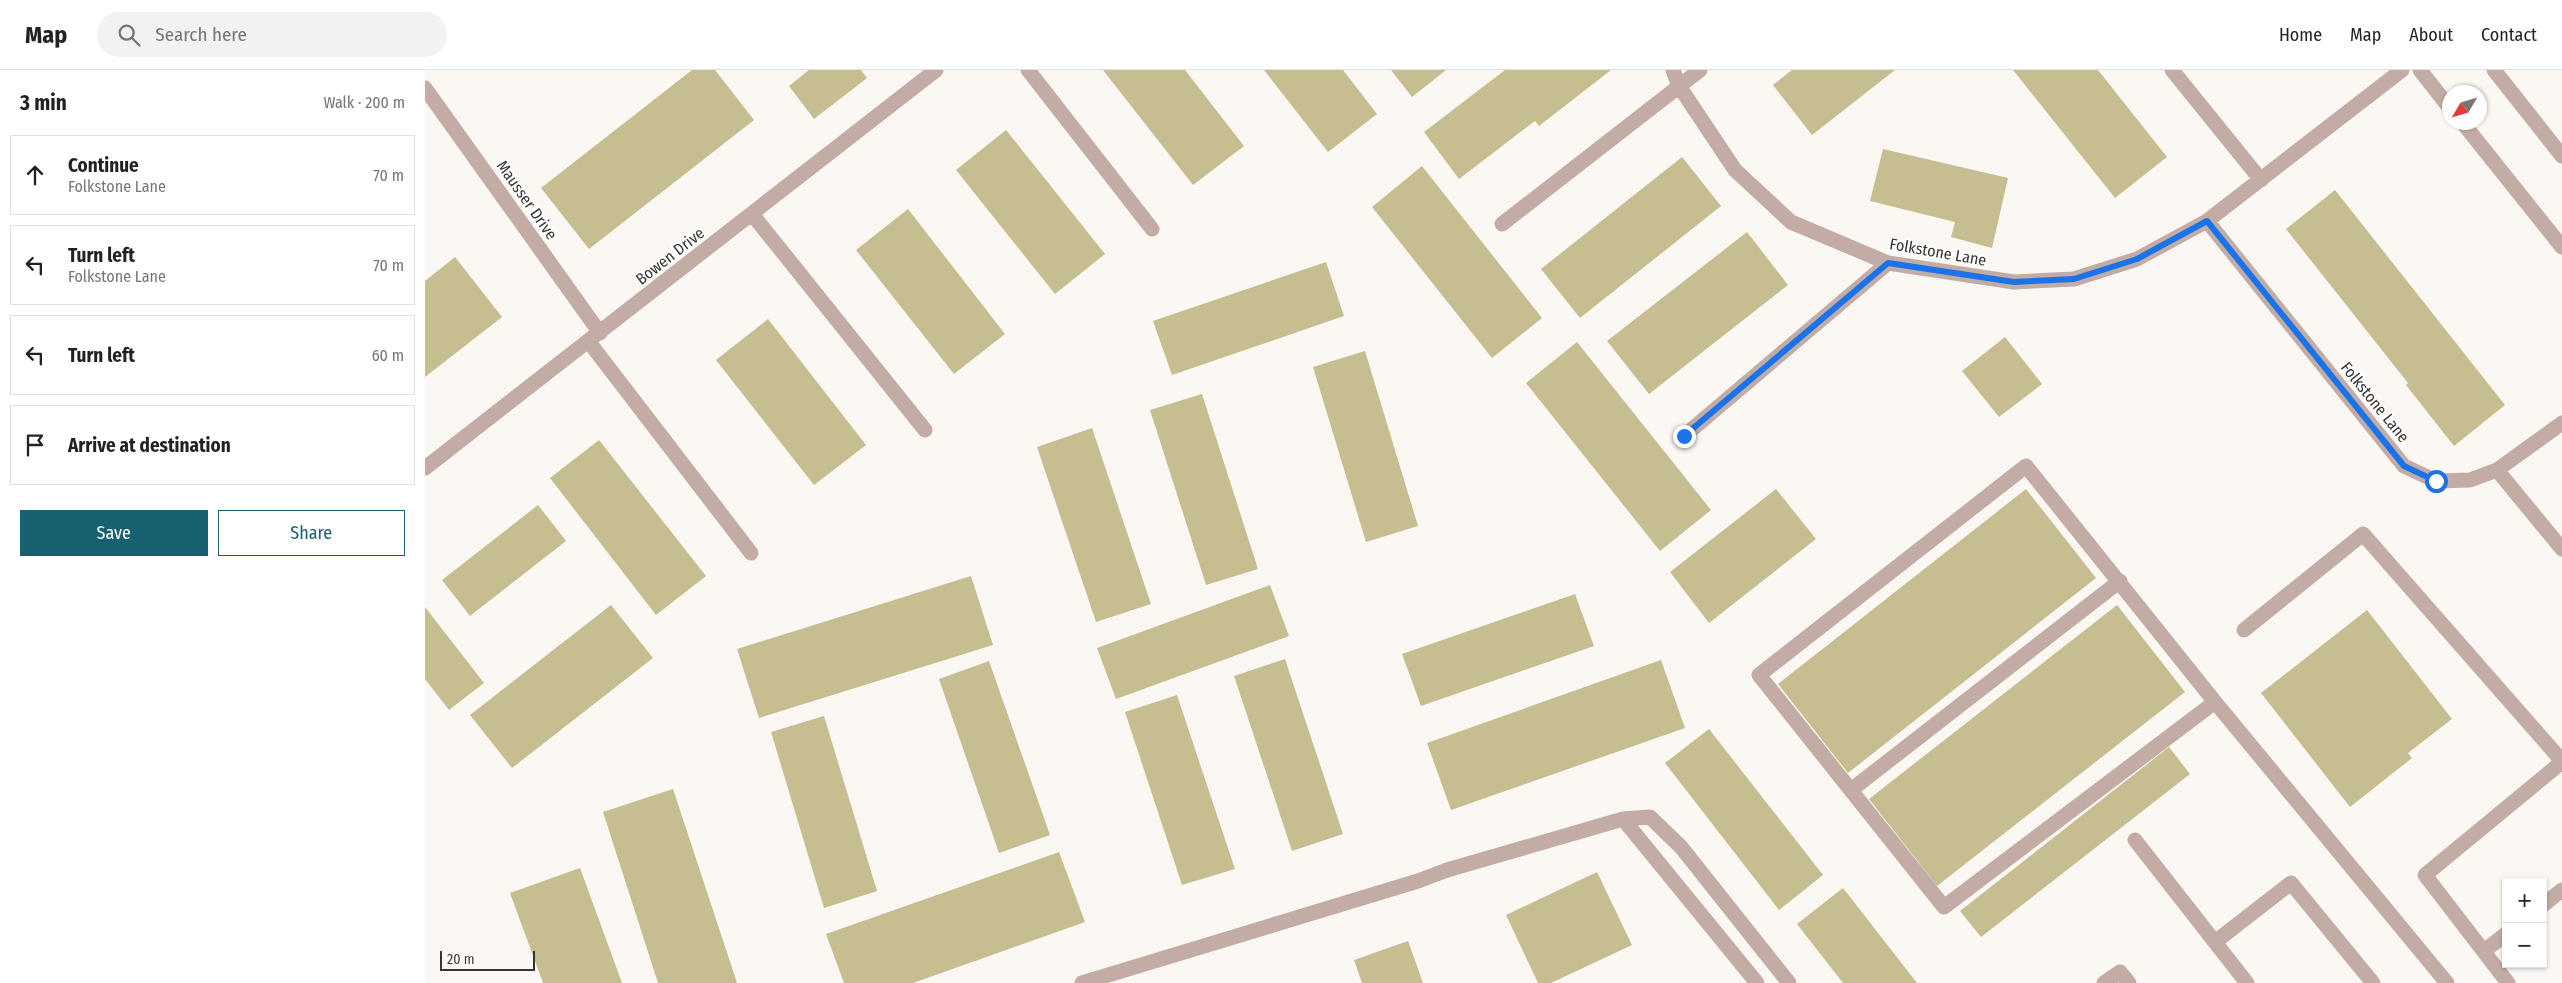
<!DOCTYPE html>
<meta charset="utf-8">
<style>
:root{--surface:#fff;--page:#f2f2f2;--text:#222;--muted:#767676;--line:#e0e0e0;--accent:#17606f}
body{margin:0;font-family:"Fira Sans Condensed",sans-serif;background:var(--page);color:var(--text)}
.controls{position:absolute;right:15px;bottom:15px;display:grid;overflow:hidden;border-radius:0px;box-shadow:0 1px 4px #0004}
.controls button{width:45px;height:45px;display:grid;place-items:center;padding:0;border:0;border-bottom:1px solid var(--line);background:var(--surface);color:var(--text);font:25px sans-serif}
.compass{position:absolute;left:2017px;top:15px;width:45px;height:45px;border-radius:50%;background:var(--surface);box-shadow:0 1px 4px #0004;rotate:232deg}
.scale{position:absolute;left:15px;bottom:12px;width:95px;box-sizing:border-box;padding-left:5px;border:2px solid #363533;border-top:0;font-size:14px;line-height:18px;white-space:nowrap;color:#363533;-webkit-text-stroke:4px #fff;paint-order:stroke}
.stop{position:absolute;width:15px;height:15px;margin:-11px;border:4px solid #1a73e8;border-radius:50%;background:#fff}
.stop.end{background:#1a73e8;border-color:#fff;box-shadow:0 1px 5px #0008}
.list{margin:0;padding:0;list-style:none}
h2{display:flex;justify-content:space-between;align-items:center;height:65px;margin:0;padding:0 20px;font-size:21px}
h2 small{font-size:16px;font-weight:400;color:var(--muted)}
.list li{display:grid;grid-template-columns:32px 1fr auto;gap:15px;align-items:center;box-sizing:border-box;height:80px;margin:0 10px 10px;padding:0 10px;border:1px solid var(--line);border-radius:0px}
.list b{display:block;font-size:19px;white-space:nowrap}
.list p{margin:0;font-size:16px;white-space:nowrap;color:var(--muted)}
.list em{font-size:16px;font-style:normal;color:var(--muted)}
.actions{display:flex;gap:10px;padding:15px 20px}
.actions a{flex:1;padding:11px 0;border:1px solid var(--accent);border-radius:0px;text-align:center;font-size:18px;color:var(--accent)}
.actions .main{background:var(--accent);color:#fff}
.icon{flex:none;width:28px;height:28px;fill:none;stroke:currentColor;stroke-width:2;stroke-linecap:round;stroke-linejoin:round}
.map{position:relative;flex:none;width:2137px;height:913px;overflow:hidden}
header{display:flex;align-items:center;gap:30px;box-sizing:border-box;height:70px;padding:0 25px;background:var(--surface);border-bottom:1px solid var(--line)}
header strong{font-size:24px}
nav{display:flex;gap:28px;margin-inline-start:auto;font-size:18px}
.search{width:350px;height:45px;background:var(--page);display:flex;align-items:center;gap:12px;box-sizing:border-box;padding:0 18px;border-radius:28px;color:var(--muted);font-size:19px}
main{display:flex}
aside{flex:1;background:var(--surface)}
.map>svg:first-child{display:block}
.building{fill:#c6bd91}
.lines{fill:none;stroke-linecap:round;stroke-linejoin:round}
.minor{stroke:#c2aca5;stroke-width:15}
.route{stroke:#1a73e8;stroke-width:6}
.labels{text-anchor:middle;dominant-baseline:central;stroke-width:4.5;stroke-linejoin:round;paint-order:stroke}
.street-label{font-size:16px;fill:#363533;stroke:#fff}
</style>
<header>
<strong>Map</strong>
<div class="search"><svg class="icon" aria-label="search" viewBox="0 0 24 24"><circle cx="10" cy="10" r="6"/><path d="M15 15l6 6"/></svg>Search here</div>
<nav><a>Home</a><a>Map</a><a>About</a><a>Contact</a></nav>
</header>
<main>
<aside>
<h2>3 min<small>Walk · 200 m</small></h2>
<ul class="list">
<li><svg class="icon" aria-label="ahead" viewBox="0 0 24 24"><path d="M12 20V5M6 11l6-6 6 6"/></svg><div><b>Continue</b><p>Folkstone Lane</p></div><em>70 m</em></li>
<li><svg class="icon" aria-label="left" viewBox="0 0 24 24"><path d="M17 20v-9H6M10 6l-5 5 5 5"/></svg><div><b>Turn left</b><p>Folkstone Lane</p></div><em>70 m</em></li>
<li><svg class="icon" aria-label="left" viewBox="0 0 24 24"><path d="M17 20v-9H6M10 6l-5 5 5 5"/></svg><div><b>Turn left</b></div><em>60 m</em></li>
<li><svg class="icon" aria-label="arrive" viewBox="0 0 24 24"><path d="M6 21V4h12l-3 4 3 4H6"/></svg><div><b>Arrive at destination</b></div></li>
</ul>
<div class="actions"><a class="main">Save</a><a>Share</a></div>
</aside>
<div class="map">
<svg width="2137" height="913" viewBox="0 0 2137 913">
<rect width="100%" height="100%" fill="#fbf7f3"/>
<path class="building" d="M267,0H290L329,50L164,179L116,118Z
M384,0H436L442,8L389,49L364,16Z
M678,0H760L819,76L768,115Z
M839,0H918L952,44L903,82Z
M966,0H1021L987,27Z
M1080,0H1186L1114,56L1110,51L1034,109L999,62Z
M1367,0H1470L1387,65L1348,15Z
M1588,0H1673L1742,87L1690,128Z
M581,60L680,184L630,224L531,100Z
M1458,79L1583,108L1567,178L1526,167L1530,152L1445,131Z
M1257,87L1296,136L1155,248L1116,199Z
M997,96L1117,248L1067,288L947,137Z
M1910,120L2080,335L2029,376L1981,315L1983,313L1861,159Z
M483,139L580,264L529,304L431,180Z
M1322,162L1363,215L1224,324L1182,271Z
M30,187L77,247L0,307V211Z
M901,192L919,246L747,305L728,251Z
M343,249L441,375L389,415L291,290Z
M1580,267L1617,314L1574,347L1537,301Z
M1152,272L1286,440L1235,481L1101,313Z
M940,281L993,456L941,472L888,297Z
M777,324L833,499L781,515L725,340Z
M667,358L726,534L671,552L612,377Z
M174,370L281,506L231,545L125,408Z
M1351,419L1391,469L1284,553L1245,502Z
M1601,419L1671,508L1423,703L1353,614Z
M113,435L141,471L45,546L17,510Z
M546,506L568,575L334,648L312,579Z
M845,515L864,566L691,629L672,578Z
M1150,524L1169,576L996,636L977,584Z
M186,535L228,588L87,698L45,645Z
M1692,535L1760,622L1512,816L1444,729Z
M0,537L59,613L24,640L0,609Z
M1942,540L2027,649L1983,683L1987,688L1925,737L1836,623Z
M860,589L918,764L867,781L809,606Z
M1236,590L1260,658L1026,740L1002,673Z
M564,591L625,765L574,783L514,609Z
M752,625L810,799L757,815L700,642Z
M399,646L452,821L399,838L346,662Z
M1284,659L1398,805L1354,840L1240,693Z
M1744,677L1765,704L1556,867L1535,841Z
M248,719L312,913H233L178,742Z
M634,782L660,852L488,913H419L401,864Z
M155,798L197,913H118L85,823Z
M1172,802L1207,875L1126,913H1113L1081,845Z
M1418,818L1492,913H1418L1372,854Z
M983,871L998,913H937L929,890Z"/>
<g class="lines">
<path class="minor" d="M603,0L727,159
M1248,0L1254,16L1310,100L1366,152L1463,193L1589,212L1649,209L1712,189L1782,151L1977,0
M1747,0L1836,110
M1995,0L2024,37
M2069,0L2137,86
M0,18L175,263
M2037,52L2137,177
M327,144L500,360
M1782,151L1979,396L2011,411L2045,410L2072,400L2137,353
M1077,154L1275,0
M164,272L326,483
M1259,366L1463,193
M0,398L511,0
M2072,400L2137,479
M1819,560L1938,464L2137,691
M1790,632L1601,396L1334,605L1519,837L1790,632L2022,913
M1426,720L1695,511
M1198,749L1332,913
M1710,770L1822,913
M2118,835L2137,820
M1790,872L1866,813L1948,913
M2059,881L2081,864
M657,913L993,811L1022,800L1198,749L1225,747L1256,777L1364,913
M1679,913L1695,902L1704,913
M2083,913L2000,805L2137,692"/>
</g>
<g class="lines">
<path class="route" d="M1259,366L1463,193L1589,212L1649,209L1712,189L1782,151L1979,396L2011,411"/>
</g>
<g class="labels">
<g class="street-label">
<text transform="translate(102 130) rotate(55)">Mausser Drive</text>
<text transform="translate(1513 182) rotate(10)">Folkstone Lane</text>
<text transform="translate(245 186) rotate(-38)">Bowen Drive</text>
<text transform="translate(1950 332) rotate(51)">Folkstone Lane</text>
</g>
</g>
</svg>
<div class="controls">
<button>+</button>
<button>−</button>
</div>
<svg class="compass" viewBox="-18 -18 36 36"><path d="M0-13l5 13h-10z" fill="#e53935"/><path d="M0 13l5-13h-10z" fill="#767676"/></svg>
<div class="scale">20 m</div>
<div class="stop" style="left:2011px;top:411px"></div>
<div class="stop end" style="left:1259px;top:366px"></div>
</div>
</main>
